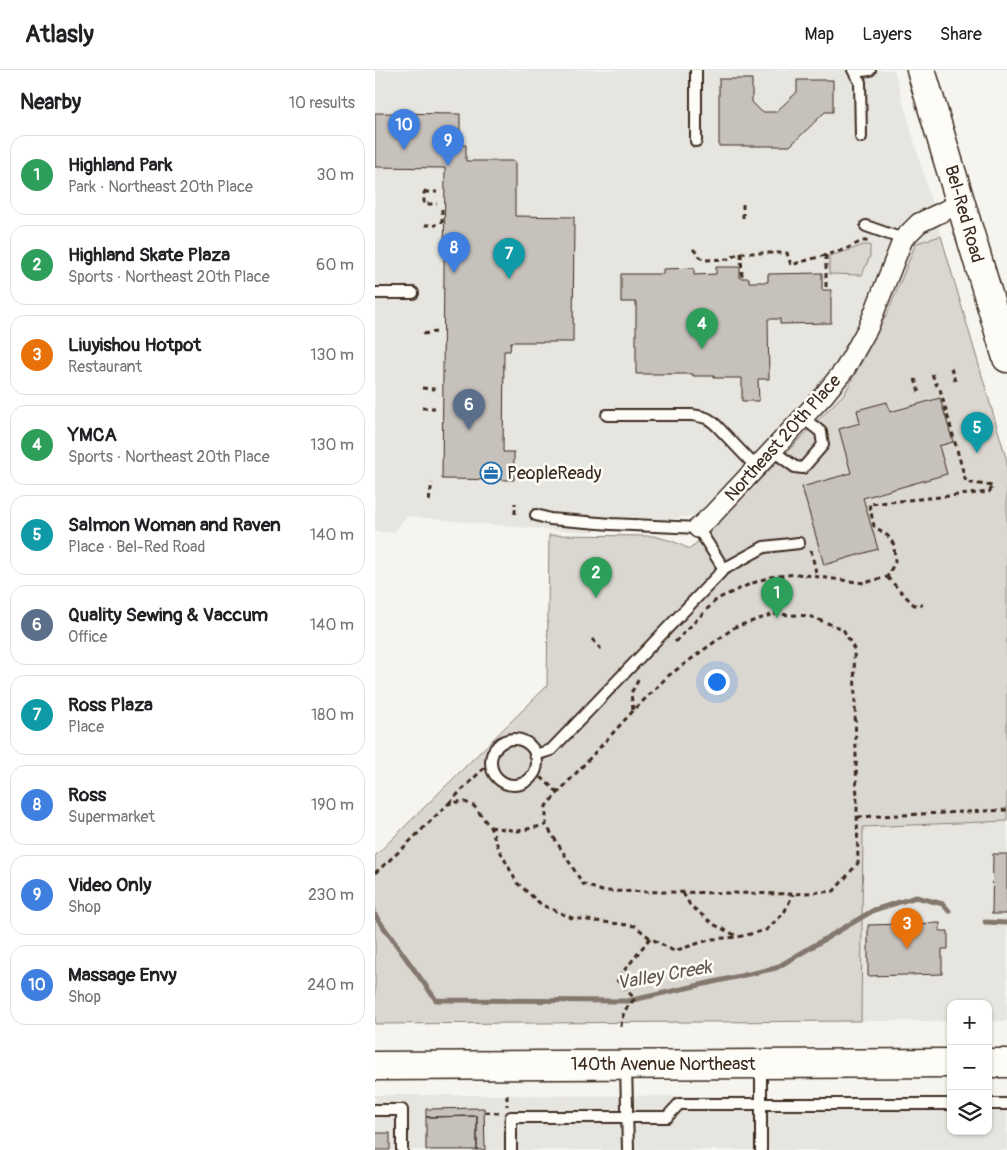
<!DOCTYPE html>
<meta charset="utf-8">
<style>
:root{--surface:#fff;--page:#f2f2f2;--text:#202124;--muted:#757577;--line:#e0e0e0;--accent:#7c3aed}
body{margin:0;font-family:Pangolin,sans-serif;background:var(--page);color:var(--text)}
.controls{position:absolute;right:15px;bottom:15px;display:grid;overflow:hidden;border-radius:10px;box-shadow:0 1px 4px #0004}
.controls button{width:45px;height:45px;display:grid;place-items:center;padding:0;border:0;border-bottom:1px solid var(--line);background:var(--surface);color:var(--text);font:25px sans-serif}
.you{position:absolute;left:341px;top:611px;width:18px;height:18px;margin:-12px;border:4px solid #fff;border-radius:50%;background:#1a73e8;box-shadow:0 0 0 8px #1a73e833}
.badge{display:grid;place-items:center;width:32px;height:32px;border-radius:50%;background:var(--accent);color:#fff;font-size:16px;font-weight:700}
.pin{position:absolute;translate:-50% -41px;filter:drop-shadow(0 1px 2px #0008)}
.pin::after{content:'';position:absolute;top:26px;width:18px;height:15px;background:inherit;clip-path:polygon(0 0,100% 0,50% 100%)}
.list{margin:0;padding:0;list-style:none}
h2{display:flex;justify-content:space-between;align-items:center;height:65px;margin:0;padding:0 20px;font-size:21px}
h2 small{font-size:16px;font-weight:400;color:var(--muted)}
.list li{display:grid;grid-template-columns:32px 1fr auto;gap:15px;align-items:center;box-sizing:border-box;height:80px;margin:0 10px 10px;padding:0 10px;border:1px solid var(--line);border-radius:15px}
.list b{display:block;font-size:19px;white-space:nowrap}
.list p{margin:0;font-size:16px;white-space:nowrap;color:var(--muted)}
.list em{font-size:16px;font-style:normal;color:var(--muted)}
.icon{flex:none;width:28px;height:28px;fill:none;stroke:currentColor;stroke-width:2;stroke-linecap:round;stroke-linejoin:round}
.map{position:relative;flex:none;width:632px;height:1080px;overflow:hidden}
header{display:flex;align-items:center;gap:30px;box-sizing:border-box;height:70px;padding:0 25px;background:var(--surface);border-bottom:1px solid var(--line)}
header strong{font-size:24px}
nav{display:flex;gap:28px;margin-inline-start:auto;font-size:18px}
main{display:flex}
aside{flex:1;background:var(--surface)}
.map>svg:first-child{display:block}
.built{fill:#e7e5df}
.green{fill:#dad6d0;stroke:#8a8077}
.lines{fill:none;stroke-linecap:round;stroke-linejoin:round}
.stream{stroke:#84786e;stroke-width:5}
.building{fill:#c7c1bb;stroke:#3b2a1e}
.service-casing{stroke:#3b2a1e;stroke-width:14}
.minor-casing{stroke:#3b2a1e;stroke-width:22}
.secondary-casing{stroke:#3b2a1e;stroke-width:31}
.primary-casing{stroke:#3b2a1e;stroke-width:31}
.path{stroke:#3b2a1e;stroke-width:3;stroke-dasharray:5 4;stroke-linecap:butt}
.service{stroke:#fdfcf7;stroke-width:10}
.minor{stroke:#fdfcf7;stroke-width:19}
.secondary{stroke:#fdfcf7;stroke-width:28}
.primary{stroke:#fdfcf7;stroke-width:28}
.labels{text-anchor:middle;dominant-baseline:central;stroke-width:5;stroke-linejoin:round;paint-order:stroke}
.street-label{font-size:18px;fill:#3b2a1e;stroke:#fdfcf7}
.poi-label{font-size:18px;fill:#3b2a1e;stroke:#fdfcf7;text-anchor:start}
.water-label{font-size:19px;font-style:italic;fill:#65584d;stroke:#fdfcf7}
</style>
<header>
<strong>Atlasly</strong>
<nav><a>Map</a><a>Layers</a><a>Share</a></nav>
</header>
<main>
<aside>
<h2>Nearby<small>10 results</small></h2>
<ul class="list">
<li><span class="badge" style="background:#2e9e5b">1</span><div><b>Highland Park</b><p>Park · Northeast 20th Place</p></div><em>30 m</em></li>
<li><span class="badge" style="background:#2e9e5b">2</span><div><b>Highland Skate Plaza</b><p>Sports · Northeast 20th Place</p></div><em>60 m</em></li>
<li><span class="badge" style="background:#e8710a">3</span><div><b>Liuyishou Hotpot</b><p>Restaurant</p></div><em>130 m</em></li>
<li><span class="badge" style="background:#2e9e5b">4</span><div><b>YMCA</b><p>Sports · Northeast 20th Place</p></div><em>130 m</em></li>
<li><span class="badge" style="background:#0f9aa8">5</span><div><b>Salmon Woman and Raven</b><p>Place · Bel-Red Road</p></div><em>140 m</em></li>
<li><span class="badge" style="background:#5c6f8a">6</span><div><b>Quality Sewing &amp; Vaccum</b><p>Office</p></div><em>140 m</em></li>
<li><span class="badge" style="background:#0f9aa8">7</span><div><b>Ross Plaza</b><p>Place</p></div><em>180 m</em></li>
<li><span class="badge" style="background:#3f7fe0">8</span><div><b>Ross</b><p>Supermarket</p></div><em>190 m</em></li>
<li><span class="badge" style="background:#3f7fe0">9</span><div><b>Video Only</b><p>Shop</p></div><em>230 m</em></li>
<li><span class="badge" style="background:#3f7fe0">10</span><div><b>Massage Envy</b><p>Shop</p></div><em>240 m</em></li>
</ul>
</aside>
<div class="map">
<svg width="632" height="1080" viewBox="0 0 632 1080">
<rect width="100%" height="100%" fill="#f5f4ee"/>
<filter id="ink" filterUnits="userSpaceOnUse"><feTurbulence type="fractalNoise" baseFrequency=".02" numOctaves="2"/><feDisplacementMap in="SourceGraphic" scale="10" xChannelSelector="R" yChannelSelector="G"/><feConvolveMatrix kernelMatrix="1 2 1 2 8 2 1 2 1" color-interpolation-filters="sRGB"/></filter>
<g filter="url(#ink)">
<path class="built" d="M0,0H519L566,166L541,173L514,240L470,323L355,440L210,462L172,460L31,446L20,462H0Z
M632,751V951H613V934H576V951H486L488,757Z
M0,1025H122L576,1028V1061H613V1029H632V1080H0Z"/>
<path class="green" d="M566,166L632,391V751L488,757L486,951L0,954V786L172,616L174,465L279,466L297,471L315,479L355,440L470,323L514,240L541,173Z
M488,175H495V186L487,205L454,204V186L475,180Z"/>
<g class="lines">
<path class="stream" d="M0,845L61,930L253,931L401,898L499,840L541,827L568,834L574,841
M610,852L632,853"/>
</g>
<path class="building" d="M344,9H377V32L387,42H401L422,22V10H458V42H450L415,76H344Z
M0,43L85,44V75H91V91H140V146L199,147L198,272H136L135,281H129L128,382H139V410L67,409L70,98L0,97Z
M341,197H365V208H374V212H393V204L447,203V220H456V253L405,254V249H393L394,309H383L384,331H367V308H339V306H318V304H261V232H246V204H288V199L319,198V205L341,204Z
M565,328L578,372L564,376L572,404L488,428L503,479L449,495L427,417L476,403L464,359L485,353L482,340L512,332L515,342Z
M618,784H632V844H617Z
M565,853V861H573V879H567V904L493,906V855Z
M109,1038L110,1080H102V1046L51,1047V1039Z
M102,1046V1080H51V1047Z
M0,1063H15V1080H0Z"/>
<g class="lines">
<g class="service-casing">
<path id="service" d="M478,0L485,12L486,67
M479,2L495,0
M321,71V0
M491,156L528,169
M0,223H38
M232,345H317C329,347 333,347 342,356L381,397
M397,380L420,397L428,398L448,375L446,362L428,348
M349,499L389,477L424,473
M116 692a23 23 0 1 1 46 0a23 23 0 1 1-46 0Z
M160,685L176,680L349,499L323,458L236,454L175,449L161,445
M251,995L253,1080
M613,1034H632
M0,1040H27V1080
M136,1080V1047H292L304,1034H576
M386,1080V994"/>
</g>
<g class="minor-casing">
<path id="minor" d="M323,458L338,444L449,325L470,299L493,258L528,169L544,153L586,133"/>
</g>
<g class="secondary-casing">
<path id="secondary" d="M613,993H632
M0,996L576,993"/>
</g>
<g class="primary-casing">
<path id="primary" d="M546,0L632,288"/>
</g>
<path class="path" d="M51,120L49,123V134H62
M50,122H62
M368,134V148
M67,153V137
M50,155H62
M318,179L328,190L354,189L364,183H412L416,195L471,179L487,171H493
M366,183L367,208
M451,185V220
M48,264L61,262
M576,298L580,311
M557,304L562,316
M540,309L544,322
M47,318L60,319
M47,338H60
M54,431L57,413
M140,444V433
M436,480L442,507
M512,507L539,535H548
M399,544L434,546L468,559L479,579L483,793L459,821L418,824L227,821L208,814L171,755V736L258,641L293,606L360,557Z
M217,569L226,579
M300,572L342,529L375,514L395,507L422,504L489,513L512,507L520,492L519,475L513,466L499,456L494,434L614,422L618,416L591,412L565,319
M258,640L256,623L264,609
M166,707L183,723
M74,733L117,690
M483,747L632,740
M115,757L143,761L171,755
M0,803L27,779L73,734L88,731L99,736L115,757L124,779L142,813L167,835L197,848L260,856L275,868L299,881L337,869L363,867L391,860L409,843L418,824
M308,823L315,835L338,854L362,866
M246,957C247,944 250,938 260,929L241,909L253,896L275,868
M132,1025V1036
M110,1042L124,1043"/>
<use href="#service" class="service"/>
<use href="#minor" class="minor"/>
<use href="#secondary" class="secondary"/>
<use href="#primary" class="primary"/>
</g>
</g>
<defs>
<g id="office-ring" transform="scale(1.125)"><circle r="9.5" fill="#fdfcf7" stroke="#1f6fb2" stroke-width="1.5"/><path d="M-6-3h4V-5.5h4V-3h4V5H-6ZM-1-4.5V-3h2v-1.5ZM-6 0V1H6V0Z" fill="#1f6fb2"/></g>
</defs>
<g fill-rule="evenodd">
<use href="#office-ring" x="116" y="403"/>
</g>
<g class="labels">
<g class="street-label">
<text transform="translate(589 144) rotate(74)">Bel-Red Road</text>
<text transform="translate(408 368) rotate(-48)">Northeast 20th Place</text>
<text x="288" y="994">140th Avenue Northeast</text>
</g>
<g class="poi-label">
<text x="132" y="403">PeopleReady</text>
</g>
<g class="water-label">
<text transform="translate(289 905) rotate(-10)">Valley Creek</text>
</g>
</g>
</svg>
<div class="controls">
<button>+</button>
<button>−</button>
<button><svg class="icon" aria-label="layers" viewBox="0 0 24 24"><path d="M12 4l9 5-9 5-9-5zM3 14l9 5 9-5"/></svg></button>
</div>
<div class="you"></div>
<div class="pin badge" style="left:402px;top:548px;background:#2e9e5b">1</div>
<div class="pin badge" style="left:221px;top:528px;background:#2e9e5b">2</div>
<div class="pin badge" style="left:532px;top:879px;background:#e8710a">3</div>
<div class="pin badge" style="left:327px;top:279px;background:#2e9e5b">4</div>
<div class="pin badge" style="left:602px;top:383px;background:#0f9aa8">5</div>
<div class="pin badge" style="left:94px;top:360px;background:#5c6f8a">6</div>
<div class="pin badge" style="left:134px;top:209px;background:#0f9aa8">7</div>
<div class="pin badge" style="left:79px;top:203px;background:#3f7fe0">8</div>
<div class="pin badge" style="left:73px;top:96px;background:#3f7fe0">9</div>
<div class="pin badge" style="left:29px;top:80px;background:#3f7fe0">10</div>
</div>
</main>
